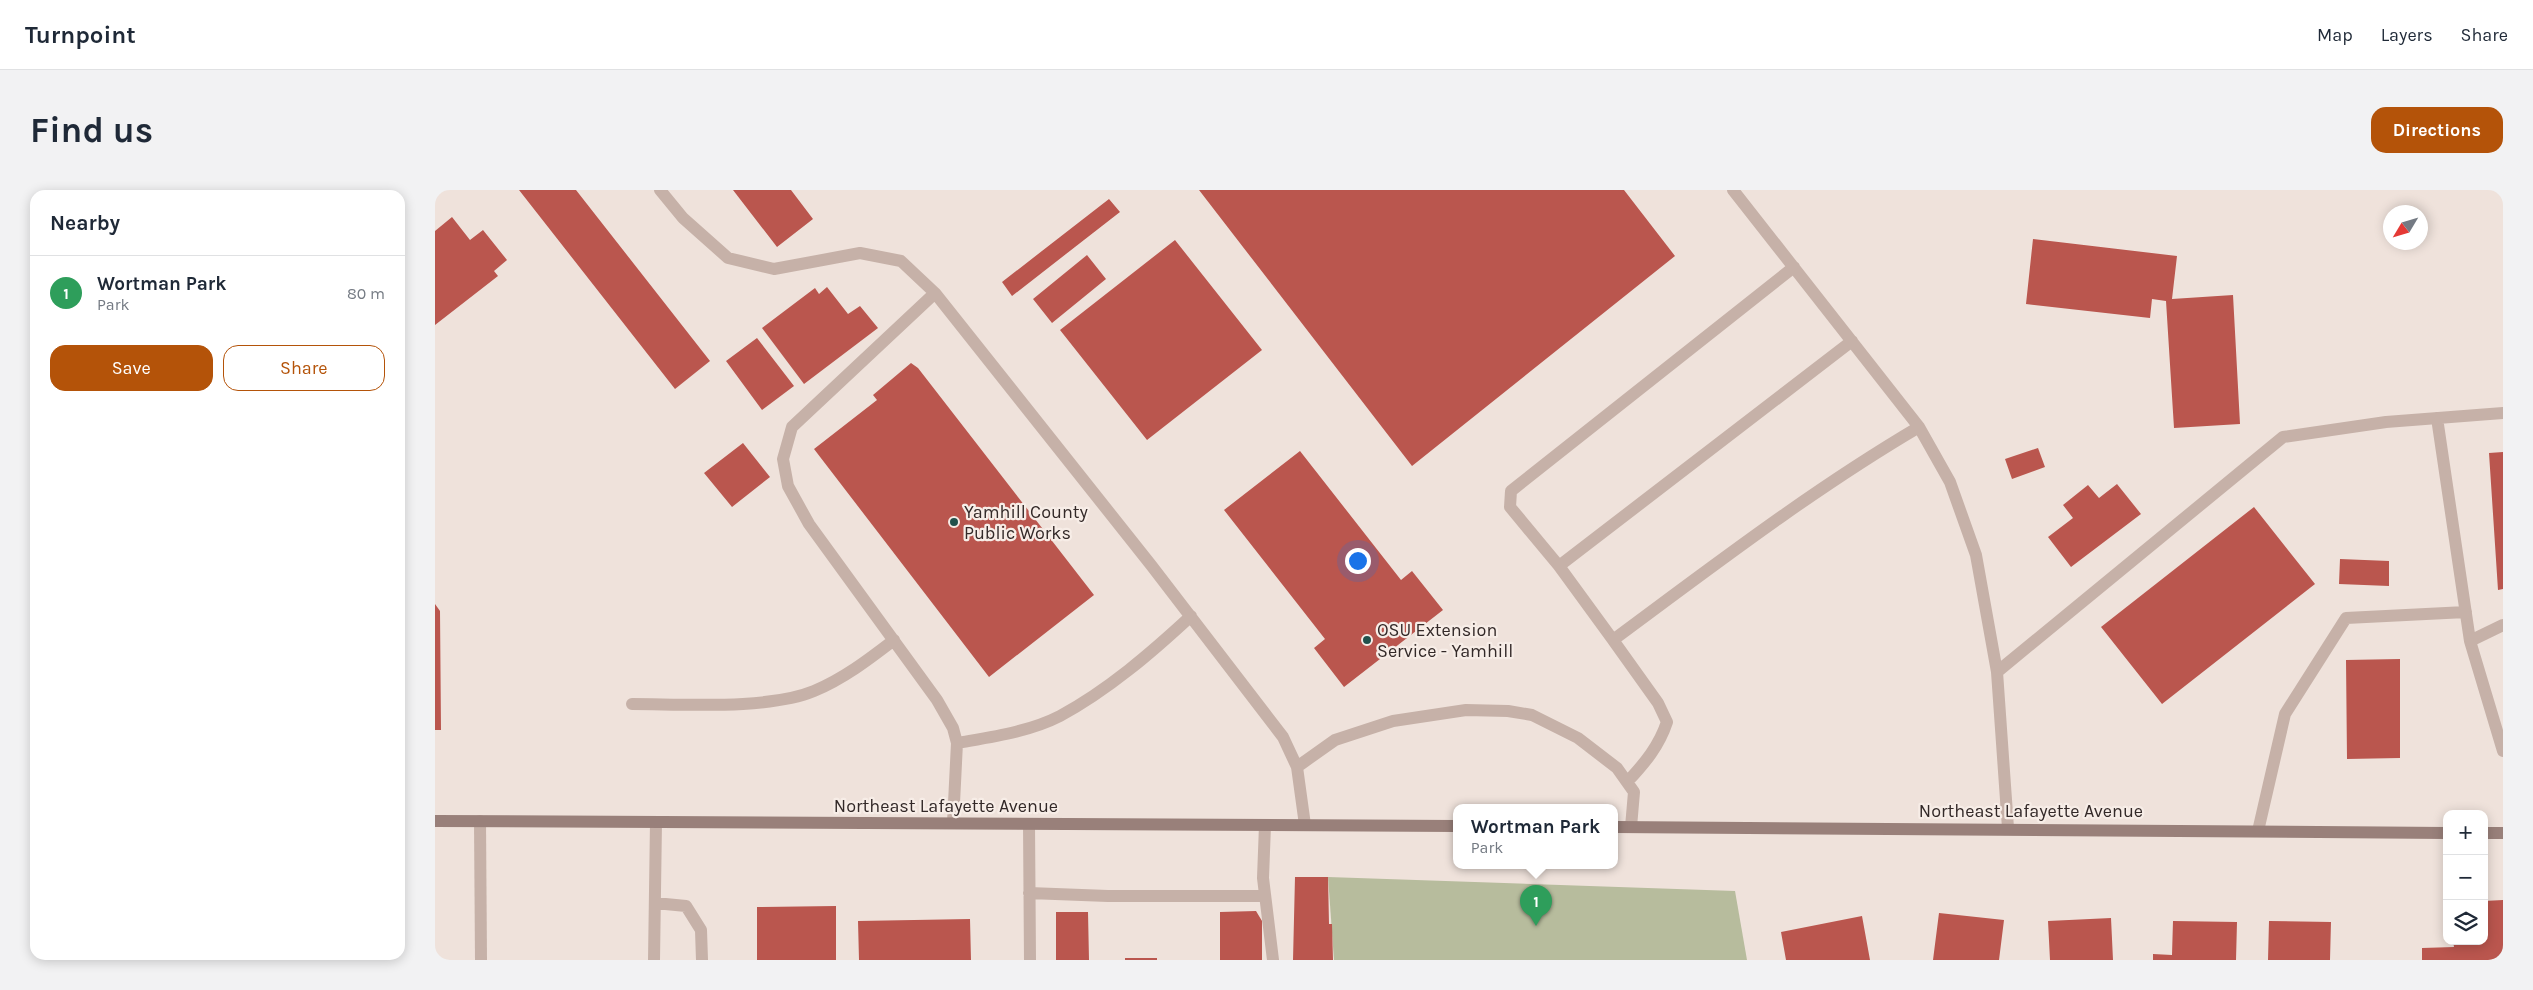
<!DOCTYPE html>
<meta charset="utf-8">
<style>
:root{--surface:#fff;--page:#f2f2f3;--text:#1f2937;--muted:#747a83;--line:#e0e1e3;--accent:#b45309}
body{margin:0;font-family:Karla,sans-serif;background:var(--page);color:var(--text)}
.controls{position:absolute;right:15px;bottom:15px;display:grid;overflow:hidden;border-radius:10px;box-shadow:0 2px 12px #0003}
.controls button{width:45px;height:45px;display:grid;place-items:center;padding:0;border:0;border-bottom:1px solid var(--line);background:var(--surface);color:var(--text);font:25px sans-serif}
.compass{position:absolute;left:1948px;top:15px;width:45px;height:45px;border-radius:50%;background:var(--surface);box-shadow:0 2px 12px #0003;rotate:232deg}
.you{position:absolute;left:922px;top:370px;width:18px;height:18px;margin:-12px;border:4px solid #fff;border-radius:50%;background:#1a73e8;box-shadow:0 0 0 8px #1a73e833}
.badge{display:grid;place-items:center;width:32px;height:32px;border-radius:50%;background:var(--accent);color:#fff;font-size:16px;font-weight:700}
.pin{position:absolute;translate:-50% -41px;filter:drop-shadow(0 1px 2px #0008)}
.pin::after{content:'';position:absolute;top:26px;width:18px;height:15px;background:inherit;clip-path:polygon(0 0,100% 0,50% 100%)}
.popup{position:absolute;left:1018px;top:614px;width:165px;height:65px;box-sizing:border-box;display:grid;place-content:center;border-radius:10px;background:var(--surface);filter:drop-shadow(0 1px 4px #0005);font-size:16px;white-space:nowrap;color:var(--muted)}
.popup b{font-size:19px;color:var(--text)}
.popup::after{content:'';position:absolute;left:50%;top:100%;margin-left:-10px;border:10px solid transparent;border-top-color:var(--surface)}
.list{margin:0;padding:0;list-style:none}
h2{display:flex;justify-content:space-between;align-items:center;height:65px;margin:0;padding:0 20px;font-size:21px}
h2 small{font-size:16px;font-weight:400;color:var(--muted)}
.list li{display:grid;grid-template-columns:32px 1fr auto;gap:15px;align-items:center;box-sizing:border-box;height:75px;padding:0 20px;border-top:1px solid var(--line)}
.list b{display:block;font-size:19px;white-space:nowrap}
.list p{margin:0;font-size:16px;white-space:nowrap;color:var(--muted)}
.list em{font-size:16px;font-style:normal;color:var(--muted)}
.actions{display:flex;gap:10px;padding:15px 20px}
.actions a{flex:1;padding:11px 0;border:1px solid var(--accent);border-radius:15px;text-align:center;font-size:18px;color:var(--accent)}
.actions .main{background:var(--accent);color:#fff}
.icon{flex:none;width:28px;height:28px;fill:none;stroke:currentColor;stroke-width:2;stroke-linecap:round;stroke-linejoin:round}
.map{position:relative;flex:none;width:2068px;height:770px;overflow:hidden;border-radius:15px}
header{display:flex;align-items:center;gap:30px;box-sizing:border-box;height:70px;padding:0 25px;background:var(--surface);border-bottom:1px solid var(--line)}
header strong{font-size:24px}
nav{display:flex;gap:28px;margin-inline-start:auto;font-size:18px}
.intro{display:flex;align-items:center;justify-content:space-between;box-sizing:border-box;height:120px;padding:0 30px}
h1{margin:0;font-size:35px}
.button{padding:12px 22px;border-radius:15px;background:var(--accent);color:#fff;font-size:18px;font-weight:700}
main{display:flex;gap:30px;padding:0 30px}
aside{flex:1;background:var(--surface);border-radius:15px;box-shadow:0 2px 12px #0003}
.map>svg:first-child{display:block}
.green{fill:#b7bc9d}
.building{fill:#ba564e}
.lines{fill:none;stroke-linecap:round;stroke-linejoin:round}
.service{stroke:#c6b1a8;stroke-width:12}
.minor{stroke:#c6b1a8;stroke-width:12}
.secondary{stroke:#99807a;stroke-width:12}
.poi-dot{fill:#21514c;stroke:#f7ede7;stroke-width:2}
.labels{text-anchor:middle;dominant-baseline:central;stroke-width:4.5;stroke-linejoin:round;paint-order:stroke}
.poi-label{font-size:18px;fill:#332928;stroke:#f7ede7;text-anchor:start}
.street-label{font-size:18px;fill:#332928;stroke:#f7ede7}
</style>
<header>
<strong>Turnpoint</strong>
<nav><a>Map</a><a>Layers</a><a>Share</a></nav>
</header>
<div class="intro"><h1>Find us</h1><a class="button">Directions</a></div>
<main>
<aside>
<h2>Nearby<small></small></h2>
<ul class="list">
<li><span class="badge" style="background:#2e9e5b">1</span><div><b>Wortman Park</b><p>Park</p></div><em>80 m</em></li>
</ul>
<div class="actions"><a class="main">Save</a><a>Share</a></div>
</aside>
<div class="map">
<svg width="2068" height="770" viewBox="0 0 2068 770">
<rect width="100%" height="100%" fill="#efe2db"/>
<path class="green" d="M893,687L1300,701L1312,770H899Z"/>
<path class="building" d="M84,0H141L275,171L240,199Z
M298,0H356L378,29L342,57Z
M764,0H1189L1240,66L977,276Z
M674,9L685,22L577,106L567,92Z
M17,27L35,50L48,40L72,70L59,81L63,86L0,135V41Z
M1598,49L1742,66L1737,109L1798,105L1805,234L1739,238L1731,111L1717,109L1715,128L1591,114Z
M740,50L827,160L712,250L625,140Z
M652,65L671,89L617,133L598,109Z
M392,97L413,124L425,116L443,138L369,194L327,138L380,98L384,104Z
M322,148L359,196L327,220L291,171Z
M476,173L483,178L659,405L554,487L379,259L442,210L438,205Z
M308,253L335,287L297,317L269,283Z
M1603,258L1610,277L1577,289L1570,269Z
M865,261L966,390L977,381L1008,420L909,497L879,458L890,449L789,320Z
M2068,262V399L2063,400L2054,263Z
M1682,294L1706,324L1636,377L1613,347L1638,328L1628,315L1653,295L1664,308Z
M1819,317L1880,394L1727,514L1666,437Z
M1905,369L1954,371V396L1904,394Z
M0,414L5,421L6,540H0Z
M1965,469V568L1912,569L1911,470Z
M860,687H893L894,734H897L898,770H858Z
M2068,710V770H1987V758L2019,757L2018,751H2049V711Z
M401,716V770H322V717Z
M821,721L827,731V770H785V722Z
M621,722H653L654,770H621Z
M1504,723L1569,730L1564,770H1498Z
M1427,726L1435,770H1351L1346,742Z
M1676,728L1678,770H1615L1613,731Z
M535,729L536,770H424L423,731Z
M1738,731L1802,732L1801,770H1718V764L1737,765Z
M1834,731L1896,732L1895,770H1833Z
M690,768H722V770H690Z"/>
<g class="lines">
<path class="service" d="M225,0L248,28L293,68L339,79L425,63L466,71L500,103L716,375L848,547L862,577L870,635
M1298,0L1484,237L1515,292L1541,365L1562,482L1573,638
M500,103L357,237L348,269L353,296L374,334L502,510L518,538L522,553L518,633
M2002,228L2035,451
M1124,376L1417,151
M2068,435L2035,451L2068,561
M1178,450L1124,376L1075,317L1076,301L1359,77
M1562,482L1848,247L1951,232L2068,223
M197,514C248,514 333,520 379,501C408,489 433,470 459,450
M522,553C556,547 594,542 625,526C673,500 716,463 756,426
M862,577L900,550L958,531L1031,520L1073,521L1097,525L1143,548L1182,578L1199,602L1196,637
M1193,591C1210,573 1224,556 1232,532L1223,513L1178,450C1278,376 1377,300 1484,237
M594,634L595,770
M830,635L828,688L838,770
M1823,641L1850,524L1911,428L2031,422
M594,703L673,706H830
M220,713L251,716L266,740L267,770
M219,770L221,632"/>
<path class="minor" d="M45,631L46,770"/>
<path class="secondary" d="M0,631L1022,636
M1180,637L2012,643
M2049,643H2068"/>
</g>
<g class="poi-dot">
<circle cx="519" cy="332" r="5"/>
<circle cx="932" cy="450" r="5"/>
</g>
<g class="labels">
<g class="poi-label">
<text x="529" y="322">Yamhill County<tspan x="529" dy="21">Public Works</tspan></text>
<text x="942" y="440">OSU Extension<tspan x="942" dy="21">Service - Yamhill</tspan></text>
</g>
<g class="street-label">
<text x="511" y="616">Northeast Lafayette Avenue</text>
<text x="1596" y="621">Northeast Lafayette Avenue</text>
</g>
</g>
</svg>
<div class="controls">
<button>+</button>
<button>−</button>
<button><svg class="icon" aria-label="layers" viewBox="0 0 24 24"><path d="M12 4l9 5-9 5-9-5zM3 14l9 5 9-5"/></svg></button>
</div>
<svg class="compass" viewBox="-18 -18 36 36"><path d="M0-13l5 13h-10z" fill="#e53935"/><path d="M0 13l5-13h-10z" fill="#747a83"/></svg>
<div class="you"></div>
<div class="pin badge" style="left:1101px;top:736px;background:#2e9e5b">1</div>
<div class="popup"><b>Wortman Park</b>Park</div>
</div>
</main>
